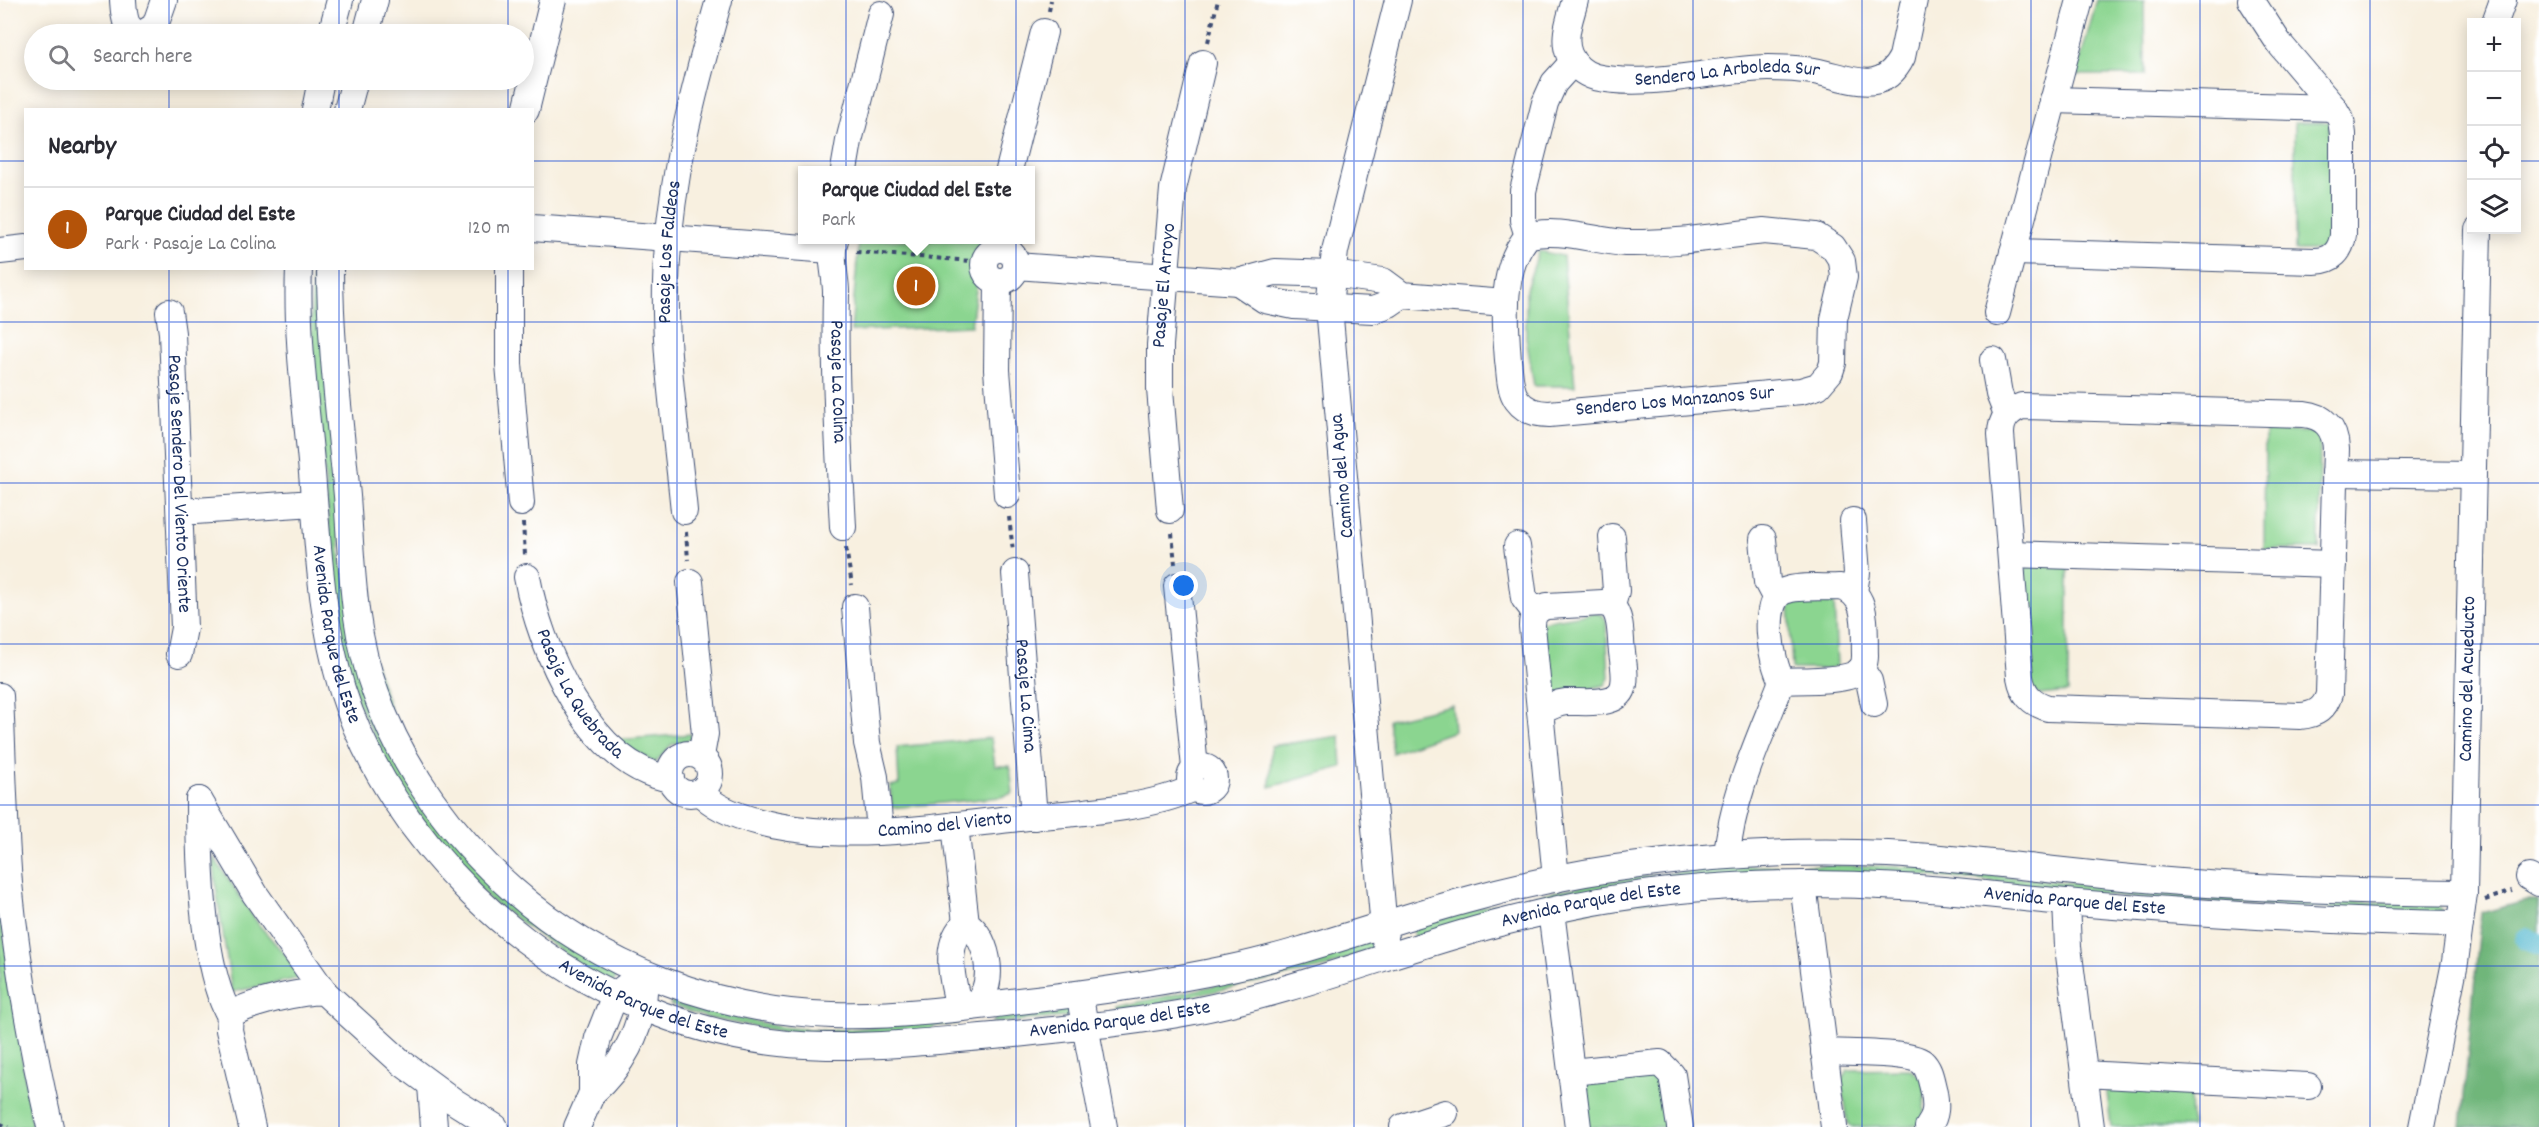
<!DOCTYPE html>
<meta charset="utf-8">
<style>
:root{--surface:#fff;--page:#f2f2f3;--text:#2b2b33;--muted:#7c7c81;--line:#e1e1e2;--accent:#b45309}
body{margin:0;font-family:Dekko,sans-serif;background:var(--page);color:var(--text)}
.controls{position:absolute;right:18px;top:18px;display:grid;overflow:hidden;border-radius:0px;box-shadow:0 3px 15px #0003}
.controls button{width:54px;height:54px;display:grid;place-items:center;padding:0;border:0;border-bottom:2px solid var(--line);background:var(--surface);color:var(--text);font:30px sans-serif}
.you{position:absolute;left:1184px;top:586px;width:21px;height:21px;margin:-15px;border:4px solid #fff;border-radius:50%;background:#1a73e8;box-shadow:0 0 0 9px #1a73e833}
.badge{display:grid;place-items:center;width:39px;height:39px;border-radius:50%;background:var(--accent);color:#fff;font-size:20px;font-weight:700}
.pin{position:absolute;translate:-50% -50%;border:3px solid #fff;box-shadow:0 2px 6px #0006}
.popup{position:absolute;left:798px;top:166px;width:237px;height:78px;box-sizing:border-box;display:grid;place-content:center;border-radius:0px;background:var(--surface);filter:drop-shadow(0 2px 4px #0005);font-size:20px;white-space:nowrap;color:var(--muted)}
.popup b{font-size:22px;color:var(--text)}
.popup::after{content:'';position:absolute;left:50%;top:100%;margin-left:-12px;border:12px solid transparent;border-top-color:var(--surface)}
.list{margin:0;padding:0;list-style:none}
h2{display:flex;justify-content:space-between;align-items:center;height:78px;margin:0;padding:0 24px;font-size:26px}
h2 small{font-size:20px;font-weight:400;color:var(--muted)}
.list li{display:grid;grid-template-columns:39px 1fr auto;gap:18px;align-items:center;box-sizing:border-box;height:84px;padding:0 24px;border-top:2px solid var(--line)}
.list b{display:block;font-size:22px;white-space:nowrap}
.list p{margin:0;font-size:20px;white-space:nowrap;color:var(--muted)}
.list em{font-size:20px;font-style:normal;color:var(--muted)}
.icon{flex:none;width:33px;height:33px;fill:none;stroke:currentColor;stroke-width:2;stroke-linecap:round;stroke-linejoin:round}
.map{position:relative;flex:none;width:2539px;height:1127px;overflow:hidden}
.search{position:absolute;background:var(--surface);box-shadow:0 3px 15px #0003;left:24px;top:24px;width:510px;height:66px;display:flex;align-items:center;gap:15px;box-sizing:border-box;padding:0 21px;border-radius:33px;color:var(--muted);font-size:22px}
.panel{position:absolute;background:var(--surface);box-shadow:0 3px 15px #0003;left:24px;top:108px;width:510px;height:162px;border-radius:0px}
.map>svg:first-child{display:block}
.green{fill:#8bd590;stroke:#538277;stroke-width:1.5}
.forest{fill:#70b67a;stroke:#46726c;stroke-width:1.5}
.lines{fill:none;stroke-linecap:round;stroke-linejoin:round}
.canal{stroke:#50b6ce;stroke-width:22}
.minor-casing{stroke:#3c4c72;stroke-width:28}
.path{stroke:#3c4c72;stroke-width:4;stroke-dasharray:4.5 4.5;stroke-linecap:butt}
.minor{stroke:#fff;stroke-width:26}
.grid{fill:none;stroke:#1d4ed8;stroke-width:1.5;stroke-opacity:0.55}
.labels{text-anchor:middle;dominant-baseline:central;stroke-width:4.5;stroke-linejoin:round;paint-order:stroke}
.street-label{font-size:20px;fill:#1b2f5e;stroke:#fff}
</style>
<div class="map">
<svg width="2539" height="1127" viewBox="0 0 2539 1127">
<rect width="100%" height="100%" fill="#fff"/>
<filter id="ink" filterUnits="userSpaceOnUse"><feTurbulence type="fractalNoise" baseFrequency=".0167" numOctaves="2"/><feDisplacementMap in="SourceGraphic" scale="12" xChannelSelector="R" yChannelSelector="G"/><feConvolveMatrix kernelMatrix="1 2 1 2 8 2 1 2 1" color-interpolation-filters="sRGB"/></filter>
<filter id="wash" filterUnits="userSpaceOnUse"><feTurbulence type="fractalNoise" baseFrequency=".008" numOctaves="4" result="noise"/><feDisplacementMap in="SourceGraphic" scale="24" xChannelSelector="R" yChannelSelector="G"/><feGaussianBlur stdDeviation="1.35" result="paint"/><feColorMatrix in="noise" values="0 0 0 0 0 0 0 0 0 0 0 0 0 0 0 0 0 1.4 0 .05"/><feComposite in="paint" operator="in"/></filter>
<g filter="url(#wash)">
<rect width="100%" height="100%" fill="#f8f0e0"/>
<path class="green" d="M2097,0H2144L2145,75H2076Z
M2295,122H2329L2330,250H2295Z
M859,240H983L971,326L851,331Z
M1539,251L1563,256L1575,386H1534L1526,337V289Z
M312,269H323L341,561L418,793L617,973L614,982L593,974L490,900L403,797L358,703L338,625L311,322Z
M2265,431L2320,432L2319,549H2264Z
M2030,565L2068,567V692L2040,695L2027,685L2025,571Z
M1831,596L1834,601L1837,666L1830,669H1792L1789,602Z
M1595,613L1602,615L1606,620L1609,678L1605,685L1549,698L1541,622Z
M1452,705L1454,731L1392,753L1388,720Z
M691,734V739L671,745L655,763L615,740Z
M1340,736L1342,767L1270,787L1271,746Z
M991,738L995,766H1010L1013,793L1001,797L892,808L890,786L899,784L897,747Z
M213,856L259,925L305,977L232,992L217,895Z
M1823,865L1913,867L2218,898L2437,904L2442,910L2441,914L2136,899L2009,883L1915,875L1827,873L1415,937L1413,934V930L1417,928L1464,911L1599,882L1722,867Z
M0,888L2,918L32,1127H0Z
M1364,940L1371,941L1376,947L1327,967L1118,1012L1117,1007C1201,988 1286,974 1364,940Z
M673,1002L703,1012L710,1011L780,1027L829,1031L957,1020L958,1023L935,1026L929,1031L828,1040L708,1018L670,1005Z
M1075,1007L1078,1016L992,1023L997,1016Z
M1910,1069L1926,1081L1923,1125L1851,1127L1848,1125L1842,1079L1847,1070Z
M1651,1072L1661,1076L1671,1127H1586L1584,1082Z
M2106,1084L2190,1088L2191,1127H2111Z"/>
<path class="forest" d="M2526,901H2539V1127H2461L2481,913Z"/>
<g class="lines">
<path class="canal" d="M2526,939L2539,944"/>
</g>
</g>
<g filter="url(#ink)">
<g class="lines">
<g class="minor-casing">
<g id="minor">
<path d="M123,0C124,15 124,32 142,34"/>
<path id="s1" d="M1575,0C1571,17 1562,36 1569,54C1573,65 1584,74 1595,77C1648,89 1715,69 1768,68C1784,68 1799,69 1814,71C1848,77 1882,98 1902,57L1914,0"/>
<path d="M2495,22L2503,0"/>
<path d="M142,34L155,26L164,0"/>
<path d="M331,34L340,0"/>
<path d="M366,34L375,0"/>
<path d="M2053,100L2334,108"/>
<path d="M315,110L321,80"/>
<path d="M347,110L355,80"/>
<path d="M526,110L553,0"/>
<path d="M844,170L849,141L881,14"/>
<path d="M1009,170L1044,32"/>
<path d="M532,228L831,250"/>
<path d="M1764,231L1816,236L1833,247L1842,261L1844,277L1834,319L1833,363L1830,372L1818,386L1801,391L1549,414C1537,414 1525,411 1517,400C1509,389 1510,373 1508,360C1505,321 1500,267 1528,236C1556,227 1595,241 1625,243C1671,244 1718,236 1764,231Z"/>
<path d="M1528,236L1523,220V191L1545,103L1554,83L1573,62"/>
<path id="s2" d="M835,240C829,256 836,275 836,293C834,371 839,449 843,527"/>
<circle cx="1000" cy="265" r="16"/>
<path d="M0,251L26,248"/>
<path d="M2013,252L2315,261C2332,261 2341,251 2343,235V134L2341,120L2334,108L2279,43L2251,0"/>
<path d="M1016,266L1238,282L1275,272L1332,274L1383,281L1402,295L1506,303"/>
<path id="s3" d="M299,268C296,337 306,405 312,473C318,545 321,619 342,689C366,766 415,838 472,894C567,987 694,1044 827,1046C886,1047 946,1040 1005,1035C1068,1028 1132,1023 1194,1011C1297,991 1394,951 1496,924C1553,909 1611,897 1670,891C1747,883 1824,882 1902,887C1956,890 2010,897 2065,902C2196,913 2328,922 2460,924"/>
<path d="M330,268C330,345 340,420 347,496C352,564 352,630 376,694C403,770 453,837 513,890C600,967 715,1011 832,1015C894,1017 957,1009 1019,1001C1090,993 1161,983 1231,968C1310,951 1385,922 1463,901C1523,884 1585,871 1647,864C1727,854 1808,850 1888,854C1978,859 2066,873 2156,880C2258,889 2361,892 2464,893"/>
<path d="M509,268V364L521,503"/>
<path d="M998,281L997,370L1007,495"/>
<path d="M1238,282L1265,300L1294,306L1373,310L1389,304L1402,295"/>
<path id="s4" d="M169,312L172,333L184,628L179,654"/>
<path d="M1997,313L2080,0"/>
<path d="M1993,360L1999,394L2007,414"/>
<path d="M2022,406L2304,414C2324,416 2335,428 2336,449L2329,694C2325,709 2315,715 2300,716L2048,708C2031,703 2023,694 2020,677L2001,434C2001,420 2008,411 2022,406Z"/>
<path d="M2335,473L2473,475"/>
<path id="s5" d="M1170,510L1160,389V345L1173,189L1203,63"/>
<path id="s6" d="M684,511C677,437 664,356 666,283C668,187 693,92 719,0"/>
<path d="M180,512L314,503"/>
<path d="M1853,521L1857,573L1854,592"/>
<path d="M1612,537L1616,591L1612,606"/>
<path d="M1763,539L1767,582L1775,597"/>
<path d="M1517,546L1524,598L1535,612"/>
<path d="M2011,554L2333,564"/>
<path id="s7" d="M1015,573L1034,817"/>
<path id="s8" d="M527,577C540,648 589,766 671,779"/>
<path d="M690,582L705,734L701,756"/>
<path d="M1177,586L1195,768"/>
<path d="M1839,587C1870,591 1864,631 1865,655C1865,662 1864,668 1858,672C1845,682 1799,680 1782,681C1771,663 1760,601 1784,591C1799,585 1823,588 1839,587Z"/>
<path d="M855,607L867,743L875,777L880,831"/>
<path d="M1861,669L1869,681L1874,704"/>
<path d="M0,696C3,759 4,821 9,883C17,966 32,1047 50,1127"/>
<path d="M1540,712C1549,707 1556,703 1566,702C1583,701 1621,708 1624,684C1626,674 1623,662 1622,652C1620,637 1622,618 1612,606L1603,603L1547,606C1536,609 1532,615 1532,626L1556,879"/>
<circle cx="690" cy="774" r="20"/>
<circle cx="1202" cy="779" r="12"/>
<path id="s9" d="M700,792C726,821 791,830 828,832C891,835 956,825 1019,818C1070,813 1148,810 1193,788"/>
<path d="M199,800L255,894L324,992"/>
<path d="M199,800C199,857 201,967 230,1016"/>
<path d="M955,825L966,923C990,938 998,992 971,1007"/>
<path d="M1727,856C1732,795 1760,738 1782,681"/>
<path d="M2529,877L2539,883"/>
<path d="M1803,884L1834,1127"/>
<path d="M2066,902L2068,947L2091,1127"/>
<path d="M1551,911L1578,1127"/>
<path d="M966,923C946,941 950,970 956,995L960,1000L971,1007"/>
<path d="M1385,940L1329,307L1335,251L1398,0"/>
<path d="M1082,1009L1104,1127"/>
<path d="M230,1016C240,1005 308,989 324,992L402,1063L455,1102L495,1127"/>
<path d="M230,1016L229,1030L252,1127"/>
<path d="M1824,1052C1843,1053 1910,1052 1922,1062C1930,1069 1931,1081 1934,1092C1936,1104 1937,1116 1928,1127"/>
<path d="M1571,1072L1660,1063L1672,1075L1680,1127"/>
<path d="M2084,1074L2308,1086"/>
<path d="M431,1085L434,1127"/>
<path d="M592,1093C621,1068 642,1030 644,992"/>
<path d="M577,1127L592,1093V1065L598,1038L615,995L628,985"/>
<path d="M1403,1127L1445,1113"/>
<path id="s10" d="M2422,1127L2455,962L2464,893L2478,230"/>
</g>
</g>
<path class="path" d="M1049,11L1051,0
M1208,42L1218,0
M856,252L984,262
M1009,517L1013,551
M523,523L525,555
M686,532L688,560
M1172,533L1175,564
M846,548L852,585
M2485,900L2512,891
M0,1124L9,1127"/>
<use href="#minor" class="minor"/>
</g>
</g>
<path class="grid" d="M169,0V34M339,0V34M508,0V34M677,0V1127M846,0V1127M1016,0V1127M1185,0V1127M1354,0V1127M1523,0V1127M1693,0V1127M1862,0V1127M2031,0V1127M2200,0V1127M2370,0V1127M169,80V110M339,80V110M508,80V110M0,161H26M532,161H2472M2516,161H2539M169,268V1127M339,268V1127M508,268V1127M0,322H2539M0,483H2539M0,644H2539M0,805H2539M0,966H2539"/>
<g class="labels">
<g class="street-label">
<text stroke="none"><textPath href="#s1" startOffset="224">Sendero La Arboleda Sur</textPath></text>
<text stroke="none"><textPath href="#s6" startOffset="260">Pasaje Los Faldeos</textPath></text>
<text stroke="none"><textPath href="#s5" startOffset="225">Pasaje El Arroyo</textPath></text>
<text stroke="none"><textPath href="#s2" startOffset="142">Pasaje La Colina</textPath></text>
<text transform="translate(1675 402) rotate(-5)">Sendero Los Manzanos Sur</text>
<text transform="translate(1343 476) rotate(-95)">Camino del Agua</text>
<text stroke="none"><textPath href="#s4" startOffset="172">Pasaje Sendero Del Viento Oriente</textPath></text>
<text stroke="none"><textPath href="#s3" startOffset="369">Avenida Parque del Este</textPath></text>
<text stroke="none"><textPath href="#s10" startOffset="452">Camino del Acueducto</textPath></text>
<text stroke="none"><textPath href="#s8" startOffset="130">Pasaje La Quebrada</textPath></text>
<text stroke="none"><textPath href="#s7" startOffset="123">Pasaje La Cima</textPath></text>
<text stroke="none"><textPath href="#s9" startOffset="254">Camino del Viento</textPath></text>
<text stroke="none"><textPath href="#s3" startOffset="2331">Avenida Parque del Este</textPath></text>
<text stroke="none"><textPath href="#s3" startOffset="1845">Avenida Parque del Este</textPath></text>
<text stroke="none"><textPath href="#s3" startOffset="873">Avenida Parque del Este</textPath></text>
<text stroke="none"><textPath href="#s3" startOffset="1359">Avenida Parque del Este</textPath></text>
</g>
</g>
</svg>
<div class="controls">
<button>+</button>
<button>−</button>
<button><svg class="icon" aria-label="locate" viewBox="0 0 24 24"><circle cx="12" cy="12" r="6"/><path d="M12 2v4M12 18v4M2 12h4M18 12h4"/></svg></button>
<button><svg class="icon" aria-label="layers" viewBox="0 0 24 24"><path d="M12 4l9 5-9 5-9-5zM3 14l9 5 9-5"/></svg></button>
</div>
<div class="you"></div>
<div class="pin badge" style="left:916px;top:286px">1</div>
<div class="popup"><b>Parque Ciudad del Este</b>Park</div>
<div class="search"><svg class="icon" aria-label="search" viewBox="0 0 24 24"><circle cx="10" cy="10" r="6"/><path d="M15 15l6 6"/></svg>Search here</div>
<section class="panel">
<h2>Nearby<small></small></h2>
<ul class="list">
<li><span class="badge">1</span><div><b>Parque Ciudad del Este</b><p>Park · Pasaje La Colina</p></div><em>120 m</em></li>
</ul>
</section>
</div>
